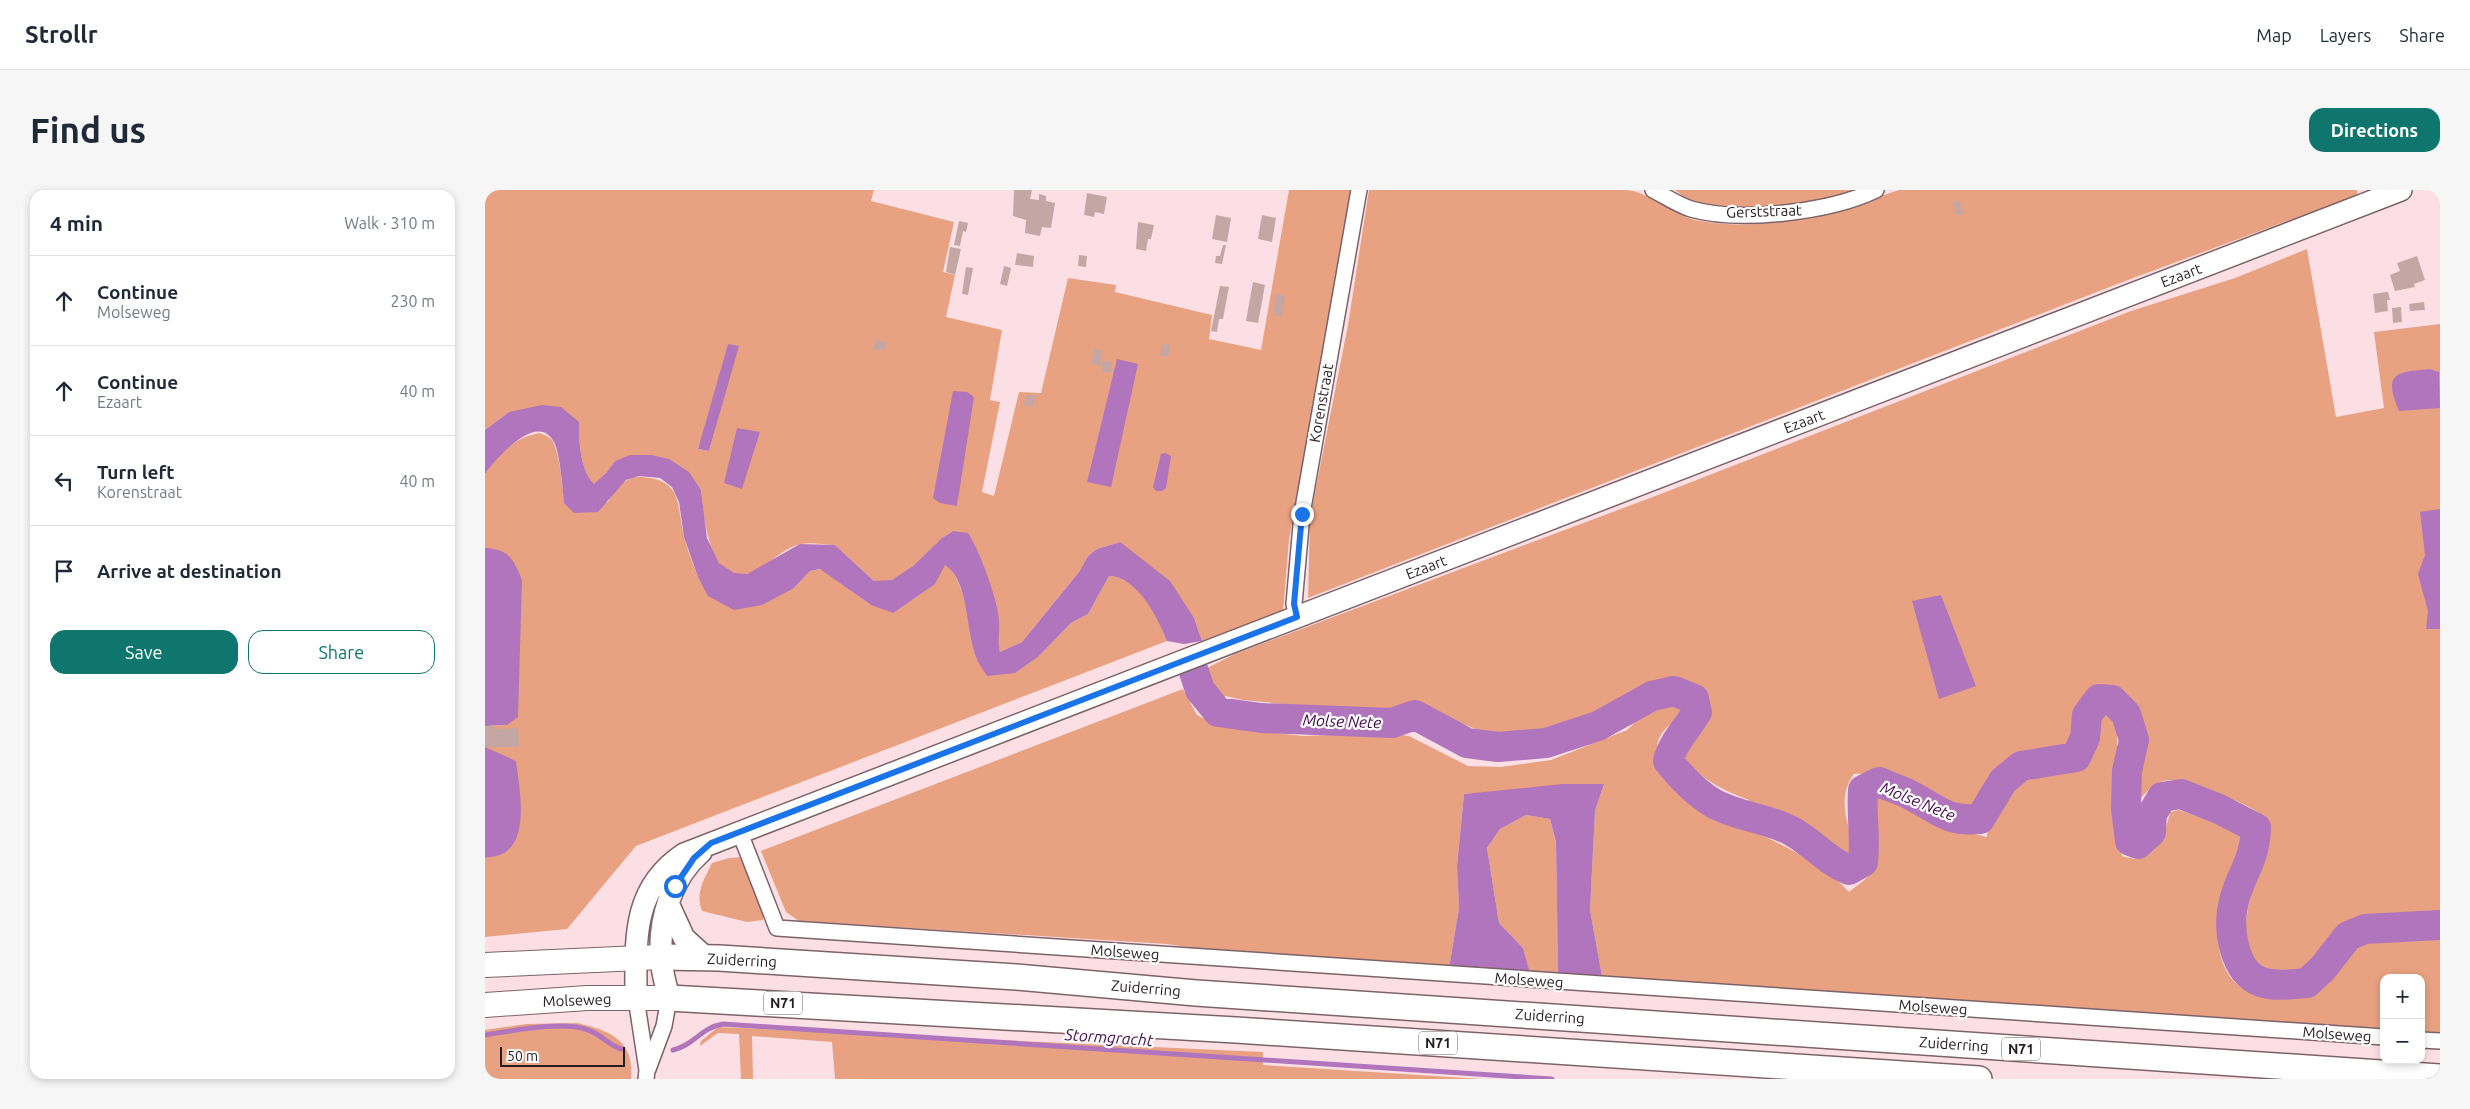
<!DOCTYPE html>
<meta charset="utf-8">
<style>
:root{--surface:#fff;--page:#f6f6f7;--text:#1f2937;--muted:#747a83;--line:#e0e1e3;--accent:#0f766e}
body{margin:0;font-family:Ubuntu,sans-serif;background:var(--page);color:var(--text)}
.controls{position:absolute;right:15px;bottom:15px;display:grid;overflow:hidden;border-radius:10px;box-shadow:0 2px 8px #0003}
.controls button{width:45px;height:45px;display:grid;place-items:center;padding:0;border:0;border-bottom:1px solid var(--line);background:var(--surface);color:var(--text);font:25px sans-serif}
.scale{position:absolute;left:15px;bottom:12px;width:125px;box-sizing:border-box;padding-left:5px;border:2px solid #261b1e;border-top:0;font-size:14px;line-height:18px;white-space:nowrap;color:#261b1e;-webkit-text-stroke:4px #fff;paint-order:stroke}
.stop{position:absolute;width:15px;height:15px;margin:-11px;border:4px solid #1a73e8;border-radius:50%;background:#fff}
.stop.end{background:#1a73e8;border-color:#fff;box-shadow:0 1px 5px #0008}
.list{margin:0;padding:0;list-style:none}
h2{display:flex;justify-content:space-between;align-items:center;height:65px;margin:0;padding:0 20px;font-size:21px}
h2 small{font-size:16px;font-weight:400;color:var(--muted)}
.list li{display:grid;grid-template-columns:32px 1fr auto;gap:15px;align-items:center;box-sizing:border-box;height:90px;padding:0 20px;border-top:1px solid var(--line)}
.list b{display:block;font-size:19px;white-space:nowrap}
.list p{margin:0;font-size:16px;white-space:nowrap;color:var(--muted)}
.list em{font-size:16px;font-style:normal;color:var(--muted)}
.actions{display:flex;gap:10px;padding:15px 20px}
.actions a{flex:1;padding:11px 0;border:1px solid var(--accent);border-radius:15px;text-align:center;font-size:18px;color:var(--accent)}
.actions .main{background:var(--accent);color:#fff}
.icon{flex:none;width:28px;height:28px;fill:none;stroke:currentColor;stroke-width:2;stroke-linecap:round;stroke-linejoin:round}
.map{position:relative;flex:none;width:1955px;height:889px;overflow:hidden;border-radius:15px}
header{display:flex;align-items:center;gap:30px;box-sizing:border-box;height:70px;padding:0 25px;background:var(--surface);border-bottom:1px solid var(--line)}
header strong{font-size:24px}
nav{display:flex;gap:28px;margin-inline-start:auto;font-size:18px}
.intro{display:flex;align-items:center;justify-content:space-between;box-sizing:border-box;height:120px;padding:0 30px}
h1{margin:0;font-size:35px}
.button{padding:12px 22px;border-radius:15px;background:var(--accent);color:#fff;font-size:18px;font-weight:700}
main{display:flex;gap:30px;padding:0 30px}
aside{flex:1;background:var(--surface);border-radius:15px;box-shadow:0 2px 8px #0003}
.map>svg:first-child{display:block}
.green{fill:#e8a281;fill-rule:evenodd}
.water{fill:#b175bd}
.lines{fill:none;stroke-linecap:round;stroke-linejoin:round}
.stream{stroke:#b175bd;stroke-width:5}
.river{stroke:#b175bd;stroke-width:30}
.building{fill:#c4a7a4}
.minor-casing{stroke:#7c6369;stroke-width:18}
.secondary-casing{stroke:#7c6369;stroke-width:24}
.primary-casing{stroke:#7c6369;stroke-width:26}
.trunk-casing{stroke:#7c6369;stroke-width:28}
.minor{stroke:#fff;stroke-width:15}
.secondary{stroke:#fff;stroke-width:21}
.primary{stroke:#fff;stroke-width:24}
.trunk{stroke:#fff;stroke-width:25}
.route{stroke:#1a73e8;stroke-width:6}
.labels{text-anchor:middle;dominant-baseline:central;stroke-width:4.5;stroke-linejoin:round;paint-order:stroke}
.shield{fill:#fff;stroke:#675f62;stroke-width:1}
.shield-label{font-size:14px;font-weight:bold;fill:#261b1e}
.street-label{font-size:15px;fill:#261b1e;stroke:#fff}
.water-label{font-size:16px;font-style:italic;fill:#42084d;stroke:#fff}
</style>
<header>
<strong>Strollr</strong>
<nav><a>Map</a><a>Layers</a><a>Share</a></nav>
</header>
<div class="intro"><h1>Find us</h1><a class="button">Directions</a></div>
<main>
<aside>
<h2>4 min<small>Walk · 310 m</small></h2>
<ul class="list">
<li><svg class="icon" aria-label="ahead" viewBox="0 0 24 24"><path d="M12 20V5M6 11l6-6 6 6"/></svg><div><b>Continue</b><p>Molseweg</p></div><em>230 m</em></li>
<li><svg class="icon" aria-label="ahead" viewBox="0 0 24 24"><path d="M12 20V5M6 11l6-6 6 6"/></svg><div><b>Continue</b><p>Ezaart</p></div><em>40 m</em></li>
<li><svg class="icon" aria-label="left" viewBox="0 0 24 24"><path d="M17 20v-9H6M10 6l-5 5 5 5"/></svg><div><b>Turn left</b><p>Korenstraat</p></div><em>40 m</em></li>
<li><svg class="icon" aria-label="arrive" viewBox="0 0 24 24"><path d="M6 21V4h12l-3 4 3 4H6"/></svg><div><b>Arrive at destination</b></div></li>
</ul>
<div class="actions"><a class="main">Save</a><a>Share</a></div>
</aside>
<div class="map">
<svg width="1955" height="889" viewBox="0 0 1955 889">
<rect width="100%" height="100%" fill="#fcdfe5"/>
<path class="green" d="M0,0H389L386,11L469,32L458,82L470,85L461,127L517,140L505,210L515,212L497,302L509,306L534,202L556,203L583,88L631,95L630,102L727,125L724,149L776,160L804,0H866L804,350L798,422L717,451L709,428L635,352L612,359L603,366L594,382L537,452L515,462L512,449L514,430L468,341C446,354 432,378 409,389C403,392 395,391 389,391L350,355C339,355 326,352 316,354C296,358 281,379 262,384C223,394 219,323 216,300L130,271L121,283L109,295C95,280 94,252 94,232L24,222L0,240ZM253,156L224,261L213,259V258ZM468,202H482L472,316Z
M884,0C969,0 1057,0 1141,0C1163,1 1188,25 1210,30C1279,44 1349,23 1414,0H1872V5L1635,93L823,408L825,328L863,135Z
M1190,0H1375L1365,5L1297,18H1243L1203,10Z
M1822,59L1851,227L1899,218L1889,142L1955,134V723L1892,726L1853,739L1816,781C1788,784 1760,785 1760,750C1760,735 1762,720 1766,705C1772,687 1791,654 1783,635C1782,632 1778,626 1774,623C1761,613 1705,591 1689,590C1674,589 1666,596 1657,607L1650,603C1646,569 1662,540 1640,508C1636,503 1631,498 1624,499C1619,499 1613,501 1608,501C1601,514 1590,552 1584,558C1570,572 1543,563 1525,570C1500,580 1498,607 1481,622C1462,618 1449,607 1432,599C1413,590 1390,582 1369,584C1352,607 1362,631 1369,656L1362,667L1355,670L1350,667L1343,657L1322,641L1294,628L1259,615L1264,610C1236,600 1214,588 1196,564L1219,527L1217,507L1199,494H1184L1146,503L1131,517L1097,532L1051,543L1006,545L935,517L895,519L830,517L758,510L731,504L719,494L716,481L750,464L1173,305L1646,121L1750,88Z
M54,243C60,245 67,247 69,254C75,268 78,297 79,313L123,312C131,299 141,285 158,287C199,291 191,315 199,346C202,360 208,373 213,387L309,398L325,381L336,379L386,415L460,374C481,389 486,443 492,468L554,466L586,433L603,424L624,386C653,386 673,427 682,451L151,656L82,739L0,747V668L19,663L0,557V536L22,535L0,358V284C16,262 27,249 54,243Z
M698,499L712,525L734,536L817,546L904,543L924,546L983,576L1016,577L1066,570L1142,540L1160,523L1183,515L1199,517L1196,528C1143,553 1189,608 1224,626C1233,630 1244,631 1253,635C1267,641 1282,647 1295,654C1320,667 1346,681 1364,702C1372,695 1388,686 1391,675C1397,656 1390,630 1387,612L1390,606L1404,608L1445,633L1502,647C1502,637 1507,628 1512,619C1515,613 1517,606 1521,601C1534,583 1586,591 1603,571C1613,559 1610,538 1614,523L1622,521L1630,530L1632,543V644L1637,666C1641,667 1648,669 1653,669C1673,666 1682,638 1685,622L1694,620L1753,641L1756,648C1752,671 1741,691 1736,714C1729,748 1732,796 1773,804C1788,807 1807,811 1822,806C1846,797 1851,763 1876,754C1899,745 1930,750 1955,749V848L1936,847V788H1899V844L1117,786L1105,720L1110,621L1119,594L979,604L972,676L974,718L964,778L740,763L682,754L314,731L301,722L276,661Z
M1041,625L1065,629L1071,653L1073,783L1045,782L1038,758L1014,733L1002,658L1015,639Z
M258,667L279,720L278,730L262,732L217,721C210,703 219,690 227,673L244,668Z
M92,833C125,840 150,851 146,889H0V840L41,834Z
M233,837L778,862V875L996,889H350L347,852L267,846L268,889H256L254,844L233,843L215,856L216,851Z"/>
<path class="water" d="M243,154L254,156L224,261L213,259Z
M632,169L653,174L626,297L602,292Z
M1945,179L1954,182L1955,218L1914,221C1898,183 1910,182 1945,179Z
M468,201L482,202L489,207L472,316L455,313L448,308Z
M57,215L76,217L94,232C94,252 95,280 109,294L121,283L130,271L145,265H166L184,269L204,282L216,300L222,348L234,373L249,383L262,384L315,354L350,355L389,391L407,390L428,376L457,348L468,341L483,343C494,359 514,413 514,431C515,443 512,451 515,462L537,452L594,382L603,366L612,359L635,352L685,391L709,428L717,451L699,454L682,451C673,428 652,386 624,386L603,424L586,433L554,466L530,483L502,486C499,480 494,475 492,469C480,442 485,391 460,375L450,394L408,423L386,415L335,379L325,381L309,398L277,415L249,420L223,406L213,387L199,347L194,312L187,297L175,288L154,286L141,290L113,322L89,323L79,313C78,301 75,263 69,252C52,220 10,270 0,284V240L24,222Z
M252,238L275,242L257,299L239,293Z
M680,263L686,266L681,298L677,301H671L668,297L676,264Z
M1955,319V439H1941L1943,421L1933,384L1940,365L1935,322Z
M0,358C24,359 29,370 37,390L33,527L22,535L0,536Z
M1456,405L1491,496L1454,509L1427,411Z
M0,557L31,571C34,595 45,648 19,663C14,666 6,667 0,668Z
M1077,594H1119L1110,621L1105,720L1117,786L1073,783L1071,652L1065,629L1041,625L1015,639L1002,658L1014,733L1038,758L1045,782L964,778L974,718L972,676L979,604Z"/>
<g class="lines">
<path class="stream" d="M0,845C26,841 80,830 103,840C116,844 123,855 136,859
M188,860C211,854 215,838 238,834L1067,889"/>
<path class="river" d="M709,482L715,500L733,522L776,528L907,533L930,525L982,553L1013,557L1061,553L1113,536L1167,506L1189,501L1209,509L1212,522C1202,539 1187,553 1183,571C1195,586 1211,603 1228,613C1252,627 1284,628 1308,642C1328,653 1343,672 1364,680L1378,672C1381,647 1376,625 1378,600L1394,592C1405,597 1417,600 1427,606C1454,620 1462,632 1495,629L1518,591L1536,576L1591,567L1600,548L1602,525L1614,509L1627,510L1641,524L1649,550L1642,581L1641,619L1645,651L1653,654L1666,642L1667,624L1677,607L1696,604L1734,619L1771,638C1770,671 1756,683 1749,711C1742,737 1748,782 1776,792C1791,797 1808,794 1822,793L1838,778L1863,746L1880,739L1955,735"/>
</g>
<path class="building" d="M529,0H547L545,9L554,10V4L561,6V11L570,13L566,38L557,37L555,46L540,43L541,30L528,26Z
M602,3L622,7L619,24L610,22L609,27L599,25Z
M1474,10L1478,24L1471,25L1468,12Z
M731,25L746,28L742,52L727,49Z
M777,25L791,28L787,52L773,49Z
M474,31L483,33L481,42L478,41L475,56L469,55Z
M653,32L669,35L666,49H663L661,61L651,59Z
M738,55H741L737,74L730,73L731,66H735Z
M465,57L476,59L470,85L461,82Z
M532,63L549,66L548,77L530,75Z
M594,65L602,66L601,77L593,76Z
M1932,66L1940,90L1929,94L1930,97L1910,101L1905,85L1915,81L1912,73Z
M519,76L526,78L522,96L515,94Z
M481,77L488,78L483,105L477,104Z
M768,92L780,95L773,133L761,131Z
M735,96L744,97L738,129H734L732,142L726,141Z
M1901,102H1903L1905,110H1902L1903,121L1890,123L1888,104Z
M791,104L800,106L797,127L788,125Z
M1939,112L1940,120L1925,121L1924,114Z
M1916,117L1917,132L1908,133L1907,118Z
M391,149L401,152L399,161L388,159Z
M677,154L685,155L683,167L675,166Z
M609,159L617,160L615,176L606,174Z
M617,171L627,172L626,183L616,181Z
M542,204L550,206L548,217L539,215Z
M8,535L9,539L33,538L34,557H0V537Z"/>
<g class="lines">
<g class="minor-casing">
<path id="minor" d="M1168,0C1180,6 1193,15 1206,19C1255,33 1345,22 1391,0
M812,427L809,414L817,324L874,0
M255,643L292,738L1899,847
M151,808L162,880L161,889
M1936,850L1955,851
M163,879L179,836L184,808"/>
</g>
<g class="secondary-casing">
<path id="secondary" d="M183,713L199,748L221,768
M151,808C151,751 146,699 199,664L1916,0
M184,808C181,795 176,780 176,766C174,728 187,687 216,662"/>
</g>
<g class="primary-casing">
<path id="primary" d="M0,775L176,767
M0,815L102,808H184"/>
</g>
<g class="trunk-casing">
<path id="trunk" d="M176,767L234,768L531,787L711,803L1955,887
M184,808L751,840L1494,889"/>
</g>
<use href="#minor" class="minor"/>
<use href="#secondary" class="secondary"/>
<use href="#primary" class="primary"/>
<use href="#trunk" class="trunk"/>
</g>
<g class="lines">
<path class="route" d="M190,696L209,668L226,653L812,427L809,414L817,324"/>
</g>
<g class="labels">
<g class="shield">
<rect x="279" y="801.5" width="38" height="23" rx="4"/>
<rect x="934" y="841.5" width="38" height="23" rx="4"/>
<rect x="1517" y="847.5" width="38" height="23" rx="4"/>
</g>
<g class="shield-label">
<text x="298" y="813">N71</text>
<text x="953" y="853">N71</text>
<text x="1536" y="859">N71</text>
</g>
<g class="street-label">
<text transform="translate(1279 21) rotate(-2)">Gerststraat</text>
<text transform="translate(1696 85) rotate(-21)">Ezaart</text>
<text transform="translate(836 213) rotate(-80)">Korenstraat</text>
<text transform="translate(1319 231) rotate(-21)">Ezaart</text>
<text transform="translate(941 377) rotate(-21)">Ezaart</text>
<text transform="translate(640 762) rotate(4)">Molseweg</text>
<text transform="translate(257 770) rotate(3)">Zuiderring</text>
<text transform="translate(1044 790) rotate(4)">Molseweg</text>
<text transform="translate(661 798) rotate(5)">Zuiderring</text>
<text transform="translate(92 810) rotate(-2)">Molseweg</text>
<text transform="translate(1448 817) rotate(4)">Molseweg</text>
<text transform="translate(1065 826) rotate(4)">Zuiderring</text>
<text transform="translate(1852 844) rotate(4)">Molseweg</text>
<text transform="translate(1469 854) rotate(4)">Zuiderring</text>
</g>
<g class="water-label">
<text transform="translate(857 531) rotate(2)">Molse Nete</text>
<text transform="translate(1433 611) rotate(22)">Molse Nete</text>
<text transform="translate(624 847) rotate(4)">Stormgracht</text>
</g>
</g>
</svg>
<div class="controls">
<button>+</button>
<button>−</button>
</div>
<div class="scale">50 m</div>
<div class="stop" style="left:190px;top:696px"></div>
<div class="stop end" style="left:817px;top:324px"></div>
</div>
</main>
